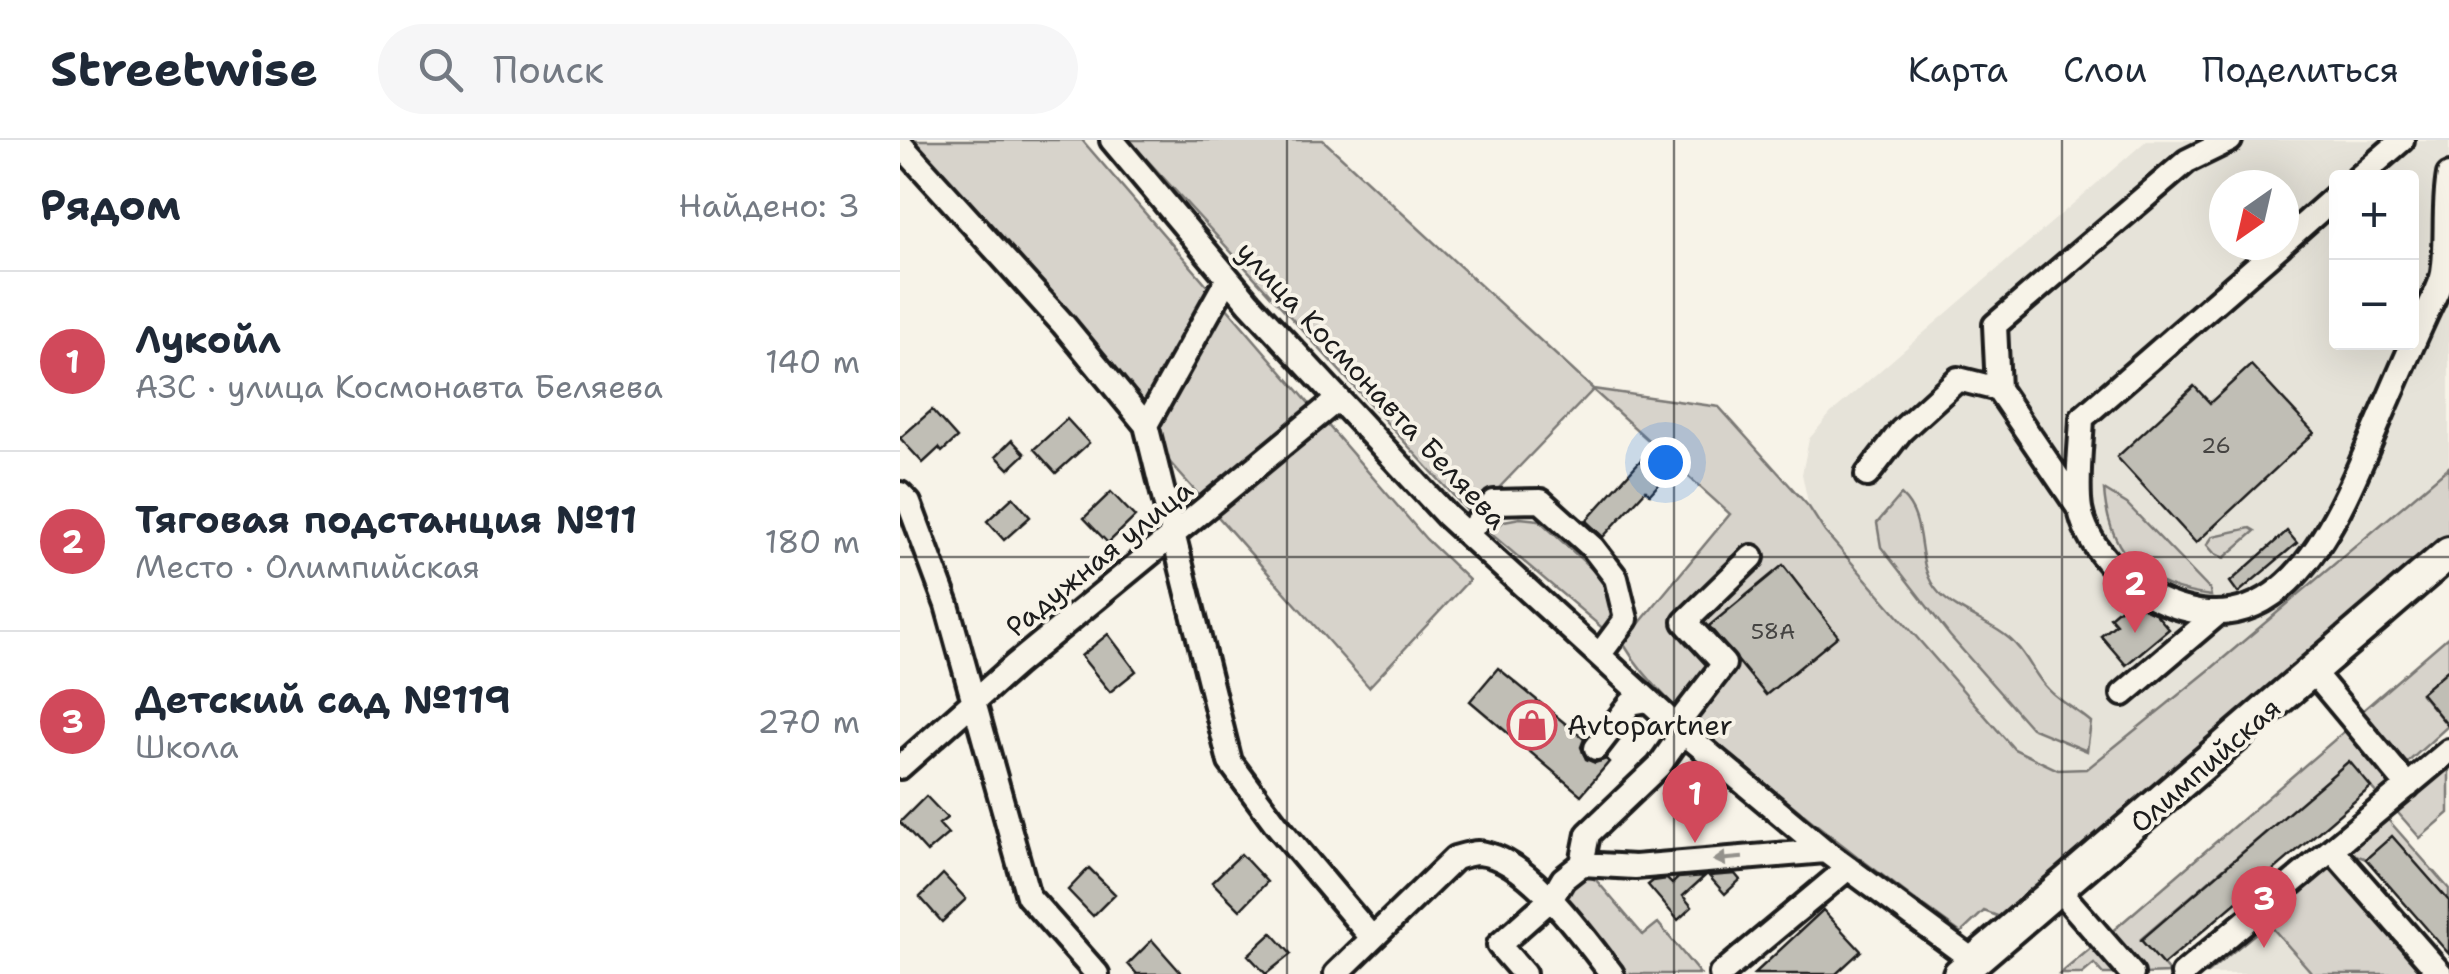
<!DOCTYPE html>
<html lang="ru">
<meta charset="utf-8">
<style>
:root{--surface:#fff;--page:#f6f6f7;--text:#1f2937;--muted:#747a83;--line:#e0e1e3;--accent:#d1495b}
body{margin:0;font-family:"Shantell Sans",sans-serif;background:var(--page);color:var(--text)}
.controls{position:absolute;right:30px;top:30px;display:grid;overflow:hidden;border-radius:10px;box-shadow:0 10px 40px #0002}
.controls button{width:90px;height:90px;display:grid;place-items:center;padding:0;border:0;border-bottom:2px solid var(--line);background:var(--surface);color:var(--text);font:50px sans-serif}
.compass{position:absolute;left:1309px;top:30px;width:90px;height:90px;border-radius:50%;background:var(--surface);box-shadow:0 10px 40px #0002;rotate:214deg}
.you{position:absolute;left:765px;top:322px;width:35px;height:35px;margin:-25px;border:8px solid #fff;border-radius:50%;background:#1a73e8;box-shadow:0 0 0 15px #1a73e833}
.badge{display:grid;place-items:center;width:65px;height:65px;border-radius:50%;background:var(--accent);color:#fff;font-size:32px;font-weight:700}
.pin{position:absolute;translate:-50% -82px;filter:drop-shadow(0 2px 5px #0008)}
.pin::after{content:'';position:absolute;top:52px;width:35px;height:30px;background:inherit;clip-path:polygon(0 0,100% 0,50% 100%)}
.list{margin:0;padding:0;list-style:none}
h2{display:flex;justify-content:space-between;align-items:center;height:130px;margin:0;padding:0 40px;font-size:42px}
h2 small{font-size:32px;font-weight:400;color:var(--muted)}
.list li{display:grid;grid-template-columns:65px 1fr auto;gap:30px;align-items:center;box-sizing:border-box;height:180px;padding:0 40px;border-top:2px solid var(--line)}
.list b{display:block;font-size:38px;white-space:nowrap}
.list p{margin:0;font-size:32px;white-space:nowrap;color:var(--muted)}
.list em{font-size:32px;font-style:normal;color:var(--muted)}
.icon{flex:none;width:55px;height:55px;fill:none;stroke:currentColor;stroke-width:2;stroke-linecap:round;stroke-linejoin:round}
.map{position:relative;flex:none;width:1549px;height:834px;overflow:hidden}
header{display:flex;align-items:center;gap:60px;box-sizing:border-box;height:140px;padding:0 50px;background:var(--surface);border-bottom:2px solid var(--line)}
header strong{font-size:48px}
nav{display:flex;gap:55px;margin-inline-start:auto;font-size:35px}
.search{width:700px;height:90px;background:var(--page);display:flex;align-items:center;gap:25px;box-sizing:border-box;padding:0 35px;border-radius:55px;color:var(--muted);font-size:38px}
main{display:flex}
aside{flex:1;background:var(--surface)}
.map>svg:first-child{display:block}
.built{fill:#e6e3d9;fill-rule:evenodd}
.green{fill:#d7d3cb;stroke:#7a7874;stroke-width:2.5}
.building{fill:#c0beb5;stroke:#1c1c1c;stroke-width:2.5}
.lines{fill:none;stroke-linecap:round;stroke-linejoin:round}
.minor-casing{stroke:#1c1c1c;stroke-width:30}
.major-casing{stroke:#1c1c1c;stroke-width:38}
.minor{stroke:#f7f3e8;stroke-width:22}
.major{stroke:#f7f3e8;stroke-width:30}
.oneway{fill:#94928c}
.grid{fill:none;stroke:#1c1c1c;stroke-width:2.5;stroke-opacity:0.55}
.labels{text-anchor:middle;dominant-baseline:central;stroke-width:8;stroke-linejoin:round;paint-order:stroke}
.number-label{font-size:22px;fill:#454442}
.street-label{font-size:28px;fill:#1c1c1c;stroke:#f7f3e8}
.poi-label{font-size:28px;fill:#1c1c1c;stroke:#f7f3e8;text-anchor:start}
</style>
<header>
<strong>Streetwise</strong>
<div class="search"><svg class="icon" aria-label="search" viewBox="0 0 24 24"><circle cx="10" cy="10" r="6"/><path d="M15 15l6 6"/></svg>Поиск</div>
<nav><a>Карта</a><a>Слои</a><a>Поделиться</a></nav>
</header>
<main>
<aside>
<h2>Рядом<small>Найдено: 3</small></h2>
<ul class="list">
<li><span class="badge">1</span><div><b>Лукойл</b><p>АЗС · улица Космонавта Беляева</p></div><em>140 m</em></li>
<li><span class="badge">2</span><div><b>Тяговая подстанция №11</b><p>Место · Олимпийская</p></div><em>180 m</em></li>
<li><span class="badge">3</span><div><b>Детский сад №119</b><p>Школа</p></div><em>270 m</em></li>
</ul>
</aside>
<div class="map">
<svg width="1549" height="834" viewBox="0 0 1549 834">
<rect width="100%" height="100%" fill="#f7f3e8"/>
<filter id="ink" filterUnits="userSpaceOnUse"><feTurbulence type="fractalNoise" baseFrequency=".01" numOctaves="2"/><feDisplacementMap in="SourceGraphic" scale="20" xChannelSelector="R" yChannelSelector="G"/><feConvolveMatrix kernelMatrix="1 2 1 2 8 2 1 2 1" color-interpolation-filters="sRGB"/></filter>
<g filter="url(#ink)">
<path class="built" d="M1247,0H1549V327L1313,527L1187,629L1158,630L1114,609L925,392L909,367L902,334L909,299L931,273ZM1436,38H1512V202H1436ZM1324,45H1384V105H1324Z
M1368,782L1413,834H1306Z"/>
<path class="green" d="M0,0H182L526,399L569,440L469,547L0,18Z
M229,0H423L693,249L819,267L909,367L925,392L1114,609L1158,630L1187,629L1313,527L1549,327V396L1111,781L1084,771L1061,793C985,739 912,683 841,623C798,587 752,552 723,503L830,374L693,250L572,376Z
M1204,350L1227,364L1310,450L1311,456C1246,448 1209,417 1204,350Z
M1001,355C1030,381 1012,424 1039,453C1060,475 1096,483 1116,505C1129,518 1135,537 1148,549C1159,561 1177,570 1191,582L1187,611L1131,588L1050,496L981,407L977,383Z
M620,378L639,380L706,442L716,479L707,492L590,393L604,381Z
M1350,388L1355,391L1324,418L1314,413L1307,405L1313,396Z
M1549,496V529L1521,554L1548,586L1506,624L1461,572Z
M1447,589L1494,643L1479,656L1448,622L1241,799L1270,833L1243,834L1209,794Z
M1549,618V673L1520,698L1492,666Z
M1484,675L1549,749V761L1492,697L1466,719L1443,710Z
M1429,719L1530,834H1413L1368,783L1306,834H1289Z
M681,733L696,740L743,795L758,783L800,834H726L667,764L664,753Z
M1197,803L1222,834H1203L1194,824L1182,834H1160Z"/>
<path class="building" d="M1351,225L1414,293L1296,403L1217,317L1294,246L1310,263Z
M32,270L57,298L42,312L39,308L23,323L0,298Z
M167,279L189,303L156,333L134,309Z
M112,300L125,314L109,329L96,316Z
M747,313L769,333L750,354L746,350L703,397L686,381Z
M211,352L235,377L208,403L184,378Z
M113,357L130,377L104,400L87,381Z
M1387,391L1397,403L1338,453L1330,442Z
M883,425L938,496L866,555L809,486Z
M1237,465L1255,473L1269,489L1226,525L1201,496L1216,484L1210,477L1223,466L1229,472Z
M208,494L236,531L210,552L181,516Z
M598,528L684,599L681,607L686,619L695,623L706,619L709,622L681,655L570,561Z
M1549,529V587L1521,553Z
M1449,621L1471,647L1263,825L1241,800Z
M26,656L47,678L39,684L48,694L27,712L0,682Z
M1492,696L1549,761V814L1466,719Z
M341,714L367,742L340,770L312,742Z
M189,728L215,754L193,776L168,750Z
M43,734L66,759L42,782L20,757Z
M835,734L840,740L825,754L809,736Z
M805,736L783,756L792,767L778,780L748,745L753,741L767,739L772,744L778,738Z
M923,770L961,811L936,834H854Z
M372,793L391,814L366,834L348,815Z
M252,800L282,834H237L228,824Z"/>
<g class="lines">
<g class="minor-casing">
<path id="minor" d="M212,0L349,163L547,376L783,592L925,711L1074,821
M0,4L163,184L246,285L330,622L376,684L472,798
M1458,38L1502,0
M1384,102L1436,56
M1381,105L1182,278C1181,305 1176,343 1180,369C1186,403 1219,440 1249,455C1393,529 1444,359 1489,258C1502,228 1515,198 1529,168C1534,157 1541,145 1543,133C1548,100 1543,68 1549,35
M246,285L328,138
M967,335L1001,291L1058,239L1098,249
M0,354L9,363L47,465L128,756L197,834
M1180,370L1098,249L1095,185L1287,21L1330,0
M567,394L594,362L641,361L693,408L716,438L726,479L700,514
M1413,532L1508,646
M1223,554L1317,474
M776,586L824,524L785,482L852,417
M696,608L731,563L748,560
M0,627L115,525L438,259
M1432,710L1541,834
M682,724L688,694L759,626L783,592
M1159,750L1232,834
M436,834L555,718C562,716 571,713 578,713C627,716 684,798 712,834
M624,834L599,805L652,758L663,739L682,724L735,727L925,711
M821,834L948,728
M1283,834L1549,611"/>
</g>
<g class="major-casing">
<path id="major" d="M1059,834L1549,413"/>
</g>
<use href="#minor" class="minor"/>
<use href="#major" class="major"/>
</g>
<defs><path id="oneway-solid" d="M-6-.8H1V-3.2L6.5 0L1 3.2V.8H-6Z" transform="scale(2.5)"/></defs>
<use class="oneway" href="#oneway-solid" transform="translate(828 719) rotate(175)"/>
</g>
<path class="grid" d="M387,0V834M774,0V834M1162,0V834M0,417H1549"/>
<defs>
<g id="shop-ring" transform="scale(2.5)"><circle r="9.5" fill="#f7f3e8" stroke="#d1495b" stroke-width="1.5"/><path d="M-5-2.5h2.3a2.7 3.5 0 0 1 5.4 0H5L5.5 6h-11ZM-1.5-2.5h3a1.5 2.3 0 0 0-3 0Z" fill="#d1495b"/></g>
</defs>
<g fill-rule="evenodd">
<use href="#shop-ring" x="632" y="585"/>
</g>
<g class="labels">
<g class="number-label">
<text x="1316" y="305">26</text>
<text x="873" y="491">58А</text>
</g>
<g class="street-label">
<text transform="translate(472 245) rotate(47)">улица Космонавта Беляева</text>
<text transform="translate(199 418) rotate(-39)">Радужная улица</text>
<text transform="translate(1305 625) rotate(-41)">Олимпийская</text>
</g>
<g class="poi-label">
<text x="667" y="585">Avtopartner</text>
</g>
</g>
</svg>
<div class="controls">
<button>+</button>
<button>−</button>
</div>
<svg class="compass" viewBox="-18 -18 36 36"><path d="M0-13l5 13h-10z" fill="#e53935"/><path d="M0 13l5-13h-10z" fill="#747a83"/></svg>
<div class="you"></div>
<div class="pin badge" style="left:795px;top:703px">1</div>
<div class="pin badge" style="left:1235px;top:493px">2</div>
<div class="pin badge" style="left:1364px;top:808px">3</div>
</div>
</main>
